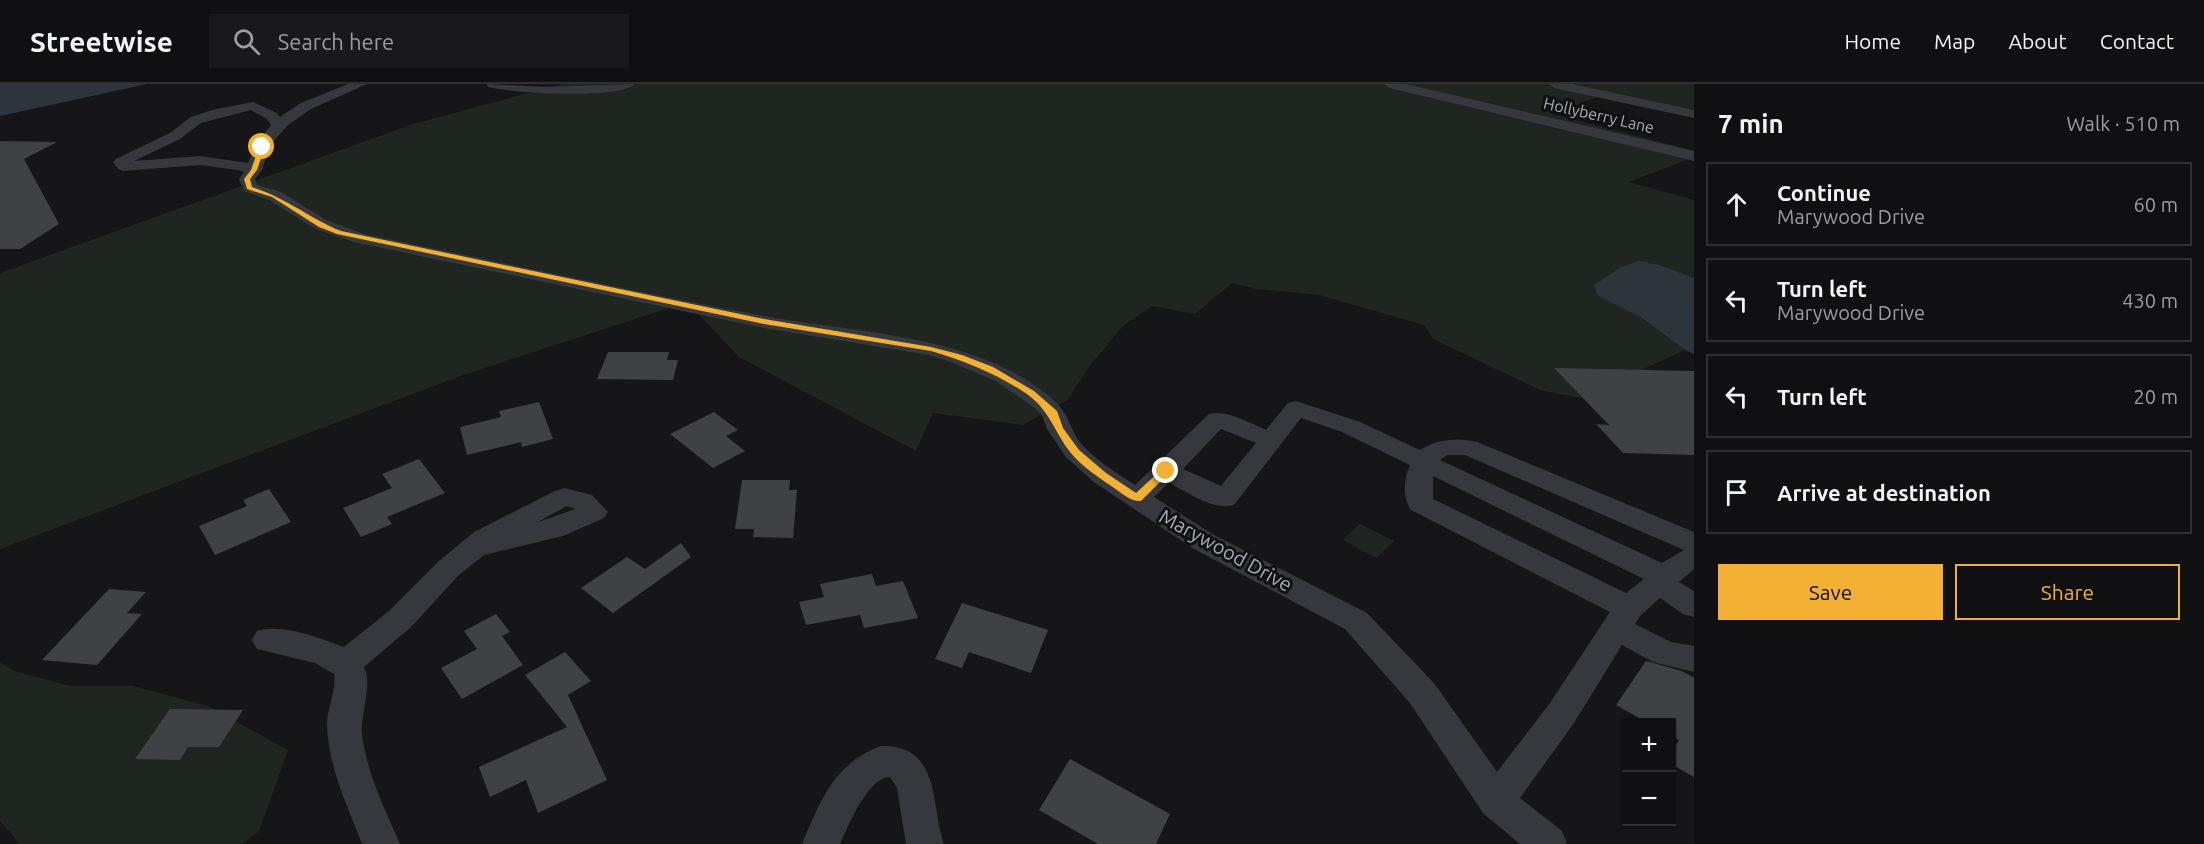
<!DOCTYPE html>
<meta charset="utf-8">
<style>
:root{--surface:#101012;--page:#19191b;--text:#f1f3f6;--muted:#9c9d9f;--line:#303032;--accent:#f2b134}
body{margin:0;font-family:Ubuntu,sans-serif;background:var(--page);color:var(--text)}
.controls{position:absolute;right:18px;bottom:18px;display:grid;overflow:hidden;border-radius:0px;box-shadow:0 2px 4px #0004}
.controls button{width:54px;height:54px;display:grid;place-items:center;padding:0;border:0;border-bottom:2px solid var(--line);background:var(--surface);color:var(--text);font:30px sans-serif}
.stop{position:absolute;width:18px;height:18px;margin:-14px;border:4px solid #f2b134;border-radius:50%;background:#fff}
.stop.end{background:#f2b134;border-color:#fff;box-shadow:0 2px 6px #0008}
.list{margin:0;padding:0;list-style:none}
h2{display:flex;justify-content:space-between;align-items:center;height:78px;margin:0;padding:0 24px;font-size:26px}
h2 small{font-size:20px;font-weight:400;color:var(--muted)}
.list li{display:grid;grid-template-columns:39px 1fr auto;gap:18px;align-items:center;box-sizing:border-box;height:84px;margin:0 12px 12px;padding:0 12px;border:2px solid var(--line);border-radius:0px}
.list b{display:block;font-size:22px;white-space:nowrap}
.list p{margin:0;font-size:20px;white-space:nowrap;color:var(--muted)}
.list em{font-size:20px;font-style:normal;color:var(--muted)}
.actions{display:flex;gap:12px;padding:18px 24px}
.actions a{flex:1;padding:14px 0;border:2px solid var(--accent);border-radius:0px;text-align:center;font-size:21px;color:var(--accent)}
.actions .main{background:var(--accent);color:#111}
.icon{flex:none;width:33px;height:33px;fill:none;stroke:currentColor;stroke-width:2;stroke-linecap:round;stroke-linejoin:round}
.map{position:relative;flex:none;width:1694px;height:760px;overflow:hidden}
header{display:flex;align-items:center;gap:36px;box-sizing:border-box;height:84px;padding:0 30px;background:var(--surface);border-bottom:2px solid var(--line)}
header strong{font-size:28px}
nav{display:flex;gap:33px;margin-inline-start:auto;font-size:21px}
.search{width:420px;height:54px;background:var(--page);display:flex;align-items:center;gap:15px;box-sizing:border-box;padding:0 21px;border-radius:0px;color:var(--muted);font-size:22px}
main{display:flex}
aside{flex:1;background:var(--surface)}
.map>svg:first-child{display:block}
.green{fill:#1e261f}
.water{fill:#2c353c}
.building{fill:#404145}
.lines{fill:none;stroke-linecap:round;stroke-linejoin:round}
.minor{fill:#37383d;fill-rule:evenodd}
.route{fill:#f2b134}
.labels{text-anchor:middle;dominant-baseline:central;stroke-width:6;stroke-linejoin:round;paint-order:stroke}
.far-street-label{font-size:16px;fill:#a8adb8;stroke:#111113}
.street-label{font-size:20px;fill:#a8adb8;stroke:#111113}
</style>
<header>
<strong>Streetwise</strong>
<div class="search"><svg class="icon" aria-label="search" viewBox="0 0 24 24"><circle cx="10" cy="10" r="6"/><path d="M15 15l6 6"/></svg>Search here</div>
<nav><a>Home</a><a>Map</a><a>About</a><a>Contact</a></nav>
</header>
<main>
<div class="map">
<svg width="1694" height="760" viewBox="0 0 1694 760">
<rect width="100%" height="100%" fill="#161618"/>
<path class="green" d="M562,0H1694V33L1600,12L1552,30L1694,67V73L1629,98L1694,116V194L1660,181L1598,212L1642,234L1685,266L1631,291L1611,320L1540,306L1433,255L1424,241L1319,211L1256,205L1232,199L1195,230L1152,222L1123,242L1088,284L1068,316L1023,341L933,329L916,367L739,273L687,218L458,293L0,465V189L413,40Z
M1360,440L1394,457L1376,474L1343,456Z
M0,578L14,587L70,602H133L208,622L288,666L259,747L242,760H20L0,737Z"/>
<path class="water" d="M0,0H147L0,32Z
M1639,177L1660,181L1694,194V270L1685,266L1642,234L1598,212L1594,201L1621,183Z"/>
<path class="building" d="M0,57L57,58L24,75L59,140L20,165H0Z
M608,268H669L667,276H678L673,296L597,295Z
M1554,284L1694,287V371L1623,369L1596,340L1609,341Z
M539,318L553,355L522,363L521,358L467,371L460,343L501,333L499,327Z
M714,328L738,346L726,352L745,367L713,384L670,350Z
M419,375L445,409L387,433L392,440L361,453L343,424L392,404L382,390Z
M742,396H790L789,406H797L793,454L753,453L754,445H735Z
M269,405L291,438L215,471L199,442L247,422L243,416Z
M681,459L691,473L613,529L581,504L627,473L645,485Z
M872,490L876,502L903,497L918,534L864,544L860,531L806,541L799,518L824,513L820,500Z
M109,505L146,508L127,529L142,530L97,581L42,576Z
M962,519L1048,546L1031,589L969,568L962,584L935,575Z
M496,530L510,548L502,552L523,581L462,615L441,584L477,565L464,547Z
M565,568L591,597L568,611L607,696L538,729L526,696L490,713L479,683L567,643L525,591Z
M1646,577L1682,587L1694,594V693L1671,680V669L1679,656L1671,652V639H1648L1616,621Z
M170,625L243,626L219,663H188L180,676L135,675Z
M1070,675L1170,730L1156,760H1098L1039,726Z"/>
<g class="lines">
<path class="minor" d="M348,0H367L311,25L287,42L270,61L262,86L255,95L257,101L281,108L328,137L364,150C497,177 630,207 764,232C846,247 935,249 1011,287C1025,294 1056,314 1064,328C1071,340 1074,353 1084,363C1099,378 1118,390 1135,401L1209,330C1227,325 1249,339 1266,346L1288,319L1296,317L1360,338L1420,366C1436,355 1459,353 1477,358L1694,448V485L1679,498L1694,507V533L1683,530L1660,514L1640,532L1635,540L1671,558L1694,562V588L1653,578L1622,561L1574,639L1520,714L1562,747L1567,760H1520L1483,729L1410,619L1345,545L1194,465L1094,398L1066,373L1047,345L1042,331L1035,324L996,297L951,278L929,271L764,244L354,158L316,145L269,116L244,107L239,95L244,88L238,86L200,81L123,87L118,85L113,78L116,75L170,49L191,33L212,26L253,18L277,29L280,33L301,19ZM251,26L267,35L271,41L256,61L248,79L200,72L134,77L180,55L201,39ZM1301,334L1342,348L1410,381C1404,395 1402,413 1411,426L1610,528L1550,619L1497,688L1434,599L1367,529L1214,451L1154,413L1169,399C1188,408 1213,427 1234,421ZM1221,345L1256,359L1221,402L1183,385ZM1448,371H1465L1684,466L1662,479L1440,376ZM1433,392L1644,495L1626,509L1433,415Z
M487,0L544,3L635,0C618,16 513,9 488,3Z
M1384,0H1406L1694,67V77L1390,4Z
M1548,0H1572L1694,26V34L1554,4Z
M564,404L592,411L608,428L604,434L563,452L484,471L459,491L411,543L364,583C373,600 360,630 362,651C367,690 385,725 400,760H362C347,721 328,682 327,640C327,623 337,607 334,590L315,579L257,565L252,556L257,547C283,539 319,554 344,563L389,527L439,477L474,448L555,407ZM567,422L575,425L536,439Z
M881,662C941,661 930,719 944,760H906L897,704L890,693C868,693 848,742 840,760H802C820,718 834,679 881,662Z"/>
</g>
<path class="route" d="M262,61L265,63L257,86L250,95L252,103C287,114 309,134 341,147L764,235L931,263L962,271L993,283L1034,307L1057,327L1063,344L1079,366L1106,389L1136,409L1162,385L1171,387L1141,417C1132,418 1124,411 1117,406C1101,395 1082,383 1070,368C1054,347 1050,327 1027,310C997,290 965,277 931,267L764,240L337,150L319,143L272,113L247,105L244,95L251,86L259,63Z"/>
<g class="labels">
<g class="far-street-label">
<text transform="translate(1599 31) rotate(13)">Hollyberry Lane</text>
</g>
<g class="street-label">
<text transform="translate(1226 466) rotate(29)">Marywood Drive</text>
</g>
</g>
</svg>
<div class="controls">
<button>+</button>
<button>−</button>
</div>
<div class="stop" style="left:262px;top:63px"></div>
<div class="stop end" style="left:1166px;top:387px"></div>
</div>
<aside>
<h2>7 min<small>Walk · 510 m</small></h2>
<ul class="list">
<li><svg class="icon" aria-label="ahead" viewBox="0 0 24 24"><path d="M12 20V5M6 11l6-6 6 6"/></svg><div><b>Continue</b><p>Marywood Drive</p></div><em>60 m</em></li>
<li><svg class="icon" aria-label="left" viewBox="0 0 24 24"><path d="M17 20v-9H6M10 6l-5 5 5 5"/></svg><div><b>Turn left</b><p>Marywood Drive</p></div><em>430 m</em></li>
<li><svg class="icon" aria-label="left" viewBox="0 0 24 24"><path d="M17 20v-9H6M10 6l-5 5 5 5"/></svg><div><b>Turn left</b></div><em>20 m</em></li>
<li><svg class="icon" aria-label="arrive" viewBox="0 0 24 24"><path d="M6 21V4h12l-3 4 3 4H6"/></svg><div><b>Arrive at destination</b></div></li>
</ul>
<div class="actions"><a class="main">Save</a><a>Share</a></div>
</aside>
</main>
